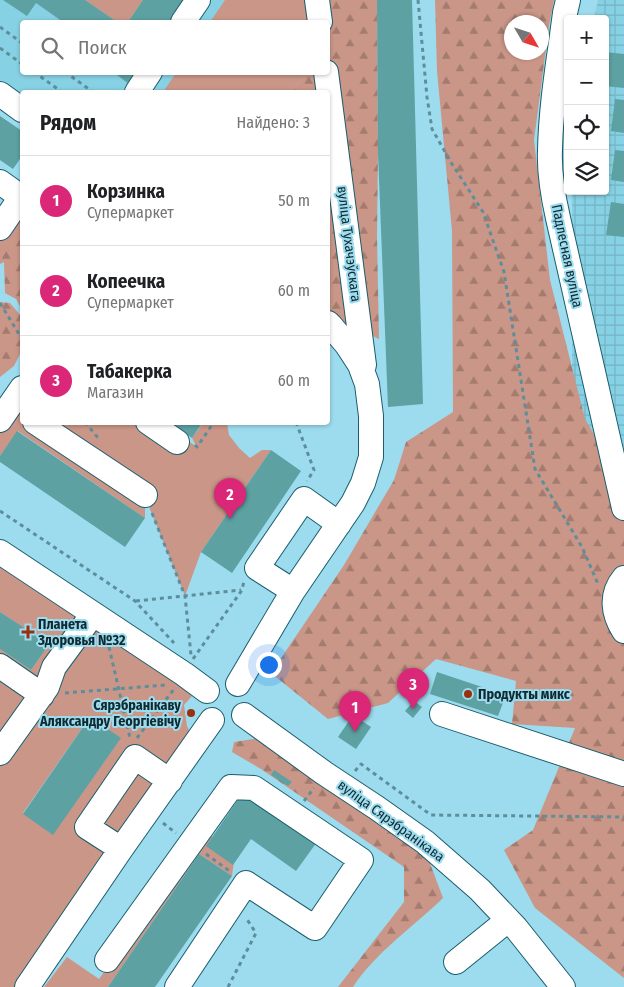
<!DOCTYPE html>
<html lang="ru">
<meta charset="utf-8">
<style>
:root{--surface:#fff;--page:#f2f2f2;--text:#202124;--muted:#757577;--line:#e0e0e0;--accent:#db2777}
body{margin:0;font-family:"Fira Sans Condensed",sans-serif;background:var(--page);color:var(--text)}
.controls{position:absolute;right:15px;top:15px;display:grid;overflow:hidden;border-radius:5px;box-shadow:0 1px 4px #0004}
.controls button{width:45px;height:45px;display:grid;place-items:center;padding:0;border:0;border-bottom:1px solid var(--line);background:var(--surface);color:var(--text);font:25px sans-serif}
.compass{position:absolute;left:504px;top:15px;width:45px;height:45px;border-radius:50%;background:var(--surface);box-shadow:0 1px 4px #0004;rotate:129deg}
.you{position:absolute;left:268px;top:664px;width:18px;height:18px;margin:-12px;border:4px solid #fff;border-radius:50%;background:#1a73e8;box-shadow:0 0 0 8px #1a73e833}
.badge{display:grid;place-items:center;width:32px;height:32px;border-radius:50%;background:var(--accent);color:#fff;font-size:16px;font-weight:700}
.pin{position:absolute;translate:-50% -41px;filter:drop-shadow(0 1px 2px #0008)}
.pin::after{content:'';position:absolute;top:26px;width:18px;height:15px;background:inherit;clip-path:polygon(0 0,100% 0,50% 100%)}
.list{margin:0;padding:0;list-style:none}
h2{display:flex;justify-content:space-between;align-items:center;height:65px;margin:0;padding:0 20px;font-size:21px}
h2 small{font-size:16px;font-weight:400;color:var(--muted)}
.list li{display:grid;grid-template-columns:32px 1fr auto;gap:15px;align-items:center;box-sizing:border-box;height:90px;padding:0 20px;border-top:1px solid var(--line)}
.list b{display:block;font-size:19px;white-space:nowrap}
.list p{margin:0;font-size:16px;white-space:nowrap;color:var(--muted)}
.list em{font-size:16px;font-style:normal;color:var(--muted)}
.icon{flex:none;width:28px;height:28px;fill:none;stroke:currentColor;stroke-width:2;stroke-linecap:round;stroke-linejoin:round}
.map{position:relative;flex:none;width:624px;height:987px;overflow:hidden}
.search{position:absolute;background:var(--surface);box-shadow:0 1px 4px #0004;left:20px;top:20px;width:310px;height:55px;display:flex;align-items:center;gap:12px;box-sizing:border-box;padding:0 18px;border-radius:5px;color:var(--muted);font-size:19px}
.panel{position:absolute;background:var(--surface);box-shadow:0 1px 4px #0004;left:20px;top:90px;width:310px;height:335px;border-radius:5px}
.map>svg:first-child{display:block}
.built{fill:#87d1e4}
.industrial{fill:url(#industrial-grid)}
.grass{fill:#ca9687;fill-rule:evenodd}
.forest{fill:url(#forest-firs);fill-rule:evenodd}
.building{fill:#5da1a2}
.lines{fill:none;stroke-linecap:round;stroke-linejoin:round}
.minor-casing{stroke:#1a5d6c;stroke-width:26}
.path{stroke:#5e8e9b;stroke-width:3;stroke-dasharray:4 4;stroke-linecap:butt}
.minor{stroke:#fff;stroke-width:24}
.poi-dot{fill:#983110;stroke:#9cdcee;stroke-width:2}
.labels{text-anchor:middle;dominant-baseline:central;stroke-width:4;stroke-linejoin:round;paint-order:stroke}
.street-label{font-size:14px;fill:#102a31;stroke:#9cdcee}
.poi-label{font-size:14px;font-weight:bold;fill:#102a31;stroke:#9cdcee;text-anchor:start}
</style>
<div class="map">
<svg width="624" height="987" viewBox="0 0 624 987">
<defs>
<pattern id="industrial-grid" width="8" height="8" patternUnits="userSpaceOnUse" patternTransform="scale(1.25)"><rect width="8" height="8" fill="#87d1e4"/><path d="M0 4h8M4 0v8" fill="none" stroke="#74b4c4"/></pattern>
<pattern id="forest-firs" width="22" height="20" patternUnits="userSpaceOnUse" patternTransform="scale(1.25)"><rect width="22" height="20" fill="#ca9687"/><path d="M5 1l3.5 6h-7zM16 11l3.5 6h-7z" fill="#a37b6f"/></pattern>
</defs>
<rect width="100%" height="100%" fill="#9cdcee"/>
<path class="built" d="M0,0H306L309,22H22V72L306,73L292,92H22V99L0,83Z"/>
<path class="industrial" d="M598,0H624V493L572,406V191H605V19H594Z"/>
<path class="grass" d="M85,0H143L128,22H117Z
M225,0H306L309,22H210Z
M176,73H306L292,92H163Z
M22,388V422L158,423L196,446L192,438L203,423H227L229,435L239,448L250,458L262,450H271L201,552L185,596L145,497V518L18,431L0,456V420Z
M0,567L177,684L192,696L184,705L187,726L196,744L27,987H0V649L31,670L48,644L0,612ZM90,717L120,739L53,834L23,813Z
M204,832L216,839L234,861L232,876L199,854L108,987H44L67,957L99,979Z"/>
<path class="forest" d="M306,0H377L378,153L377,237L379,339L344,322L328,310V92H292L306,73L328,72V22Z
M435,0H554L549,26L534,140L550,280L585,419L624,487V978L535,908L504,850L533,830L575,728L512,724L516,681L436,659L388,703L328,719L271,673L344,565L394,480L406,442L453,412L452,231L437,71ZM512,22H542V52H512Z
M22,197V310L16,299L5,293L4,262L0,264V211Z
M0,302L10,303L22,317V350L14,366L0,377Z
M260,738L428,858L443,898C413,927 376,952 353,987H338L404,902V867L261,769L232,752L234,742Z"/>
<path class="building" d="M3,0H85L117,22H63L36,3L27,16Z
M143,0H190L175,22H128Z
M377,0H412L423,404L388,407L378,153Z
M605,52L624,54V88L605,86Z
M113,72H142L133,87Z
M615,99L624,100V133L611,131Z
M0,116L22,131V156L13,169L0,160Z
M615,150L624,151V182L611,180Z
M611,202L624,204V237L606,235Z
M170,422H203L192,438Z
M17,431L145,518L125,547L0,462V456Z
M271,450L301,471L232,573L201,552Z
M0,612L49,644L31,670L0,649Z
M437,672L506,695L498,716L430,694Z
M414,701L422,707L413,718L405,711Z
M353,715L371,727L356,749L338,737Z
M90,717L121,738L53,835L23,814Z
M274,770L292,782L288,786L271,775Z
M244,791L317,842L296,871L251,839L233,865L206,846Z
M199,854L232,876L155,987H108Z"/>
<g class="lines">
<g class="minor-casing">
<path id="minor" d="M317,0L320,22
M568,0L565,13C559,59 551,104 550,150C549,173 553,196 558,218L624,508
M183,22L198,0
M326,72L364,365
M137,92L150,72
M0,94L22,110
M0,182L21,197L22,195
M0,228L21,197
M0,420L22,388
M35,422L145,495
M148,422L177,442
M0,552L184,674L207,691
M624,578C610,595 613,614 624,631
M293,591L257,568L304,499L339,524
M0,666L42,695
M238,684L293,591L353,503L363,483L371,457V416L367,384L360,365L347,345L331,326L328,323
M442,714L624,774
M244,715L324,773L377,808L425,842L480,890L516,928L563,987
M0,753L47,687L54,667L93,614
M121,849L87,827L135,757L170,781
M107,960L231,787L254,788L361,860L315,928L246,883L177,987
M456,962L508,920
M27,987L121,849L212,720"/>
</g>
<path class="path" d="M418,0L427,97L432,129L452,164L483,212L504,272L535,469L582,547L598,584
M0,27L22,43
M0,48L22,64
M34,72L62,92
M65,72L93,92
M0,303L22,339
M85,422L99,439
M296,422L314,470L307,481
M195,445L197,447L214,422
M0,511L135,601L174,643
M152,513L185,596L191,655
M136,601L241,590
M109,647L130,738
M193,659L242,590L244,581
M65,693L166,685
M137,738L174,689
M355,771L361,764L431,815L624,817
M304,801L314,788
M163,823L176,833
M206,854L231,872
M228,987L256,933L246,918"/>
<use href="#minor" class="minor"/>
</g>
<g class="poi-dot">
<path d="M25.5 624.5h5v5h5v5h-5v5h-5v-5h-5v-5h5z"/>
<circle cx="468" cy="694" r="5"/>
<circle cx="191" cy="713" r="5"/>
</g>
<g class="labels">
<g class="street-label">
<text transform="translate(349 244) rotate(83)">вуліца Тухачэўскага</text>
<text transform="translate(567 256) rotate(78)">Падлесная вуліца</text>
<text transform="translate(391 821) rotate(36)">вуліца Сярэбранікава</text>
</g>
<g class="poi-label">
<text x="38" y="624">Планета<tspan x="38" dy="16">Здоровья №32</tspan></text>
<text x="478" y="694">Продукты микс</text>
<text x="181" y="705" text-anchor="end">Сярэбранікаву<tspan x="181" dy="16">Аляксандру Георгіевічу</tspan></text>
</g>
</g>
</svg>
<div class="controls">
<button>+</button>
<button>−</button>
<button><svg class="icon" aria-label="locate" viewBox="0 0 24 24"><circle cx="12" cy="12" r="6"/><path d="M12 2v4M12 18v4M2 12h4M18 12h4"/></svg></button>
<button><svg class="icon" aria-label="layers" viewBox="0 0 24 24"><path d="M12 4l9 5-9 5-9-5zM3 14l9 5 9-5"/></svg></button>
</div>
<svg class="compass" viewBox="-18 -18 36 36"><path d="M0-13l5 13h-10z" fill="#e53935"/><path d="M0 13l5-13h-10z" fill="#757577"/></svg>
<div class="you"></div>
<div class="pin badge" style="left:355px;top:732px">1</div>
<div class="pin badge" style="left:230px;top:519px">2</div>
<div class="pin badge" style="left:413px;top:709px">3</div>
<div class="search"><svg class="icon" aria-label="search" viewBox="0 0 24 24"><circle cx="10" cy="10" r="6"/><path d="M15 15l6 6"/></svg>Поиск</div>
<section class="panel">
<h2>Рядом<small>Найдено: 3</small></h2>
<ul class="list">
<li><span class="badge">1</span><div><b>Корзинка</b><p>Супермаркет</p></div><em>50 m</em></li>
<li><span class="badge">2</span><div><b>Копеечка</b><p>Супермаркет</p></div><em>60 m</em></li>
<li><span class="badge">3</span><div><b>Табакерка</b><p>Магазин</p></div><em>60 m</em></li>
</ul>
</section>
</div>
